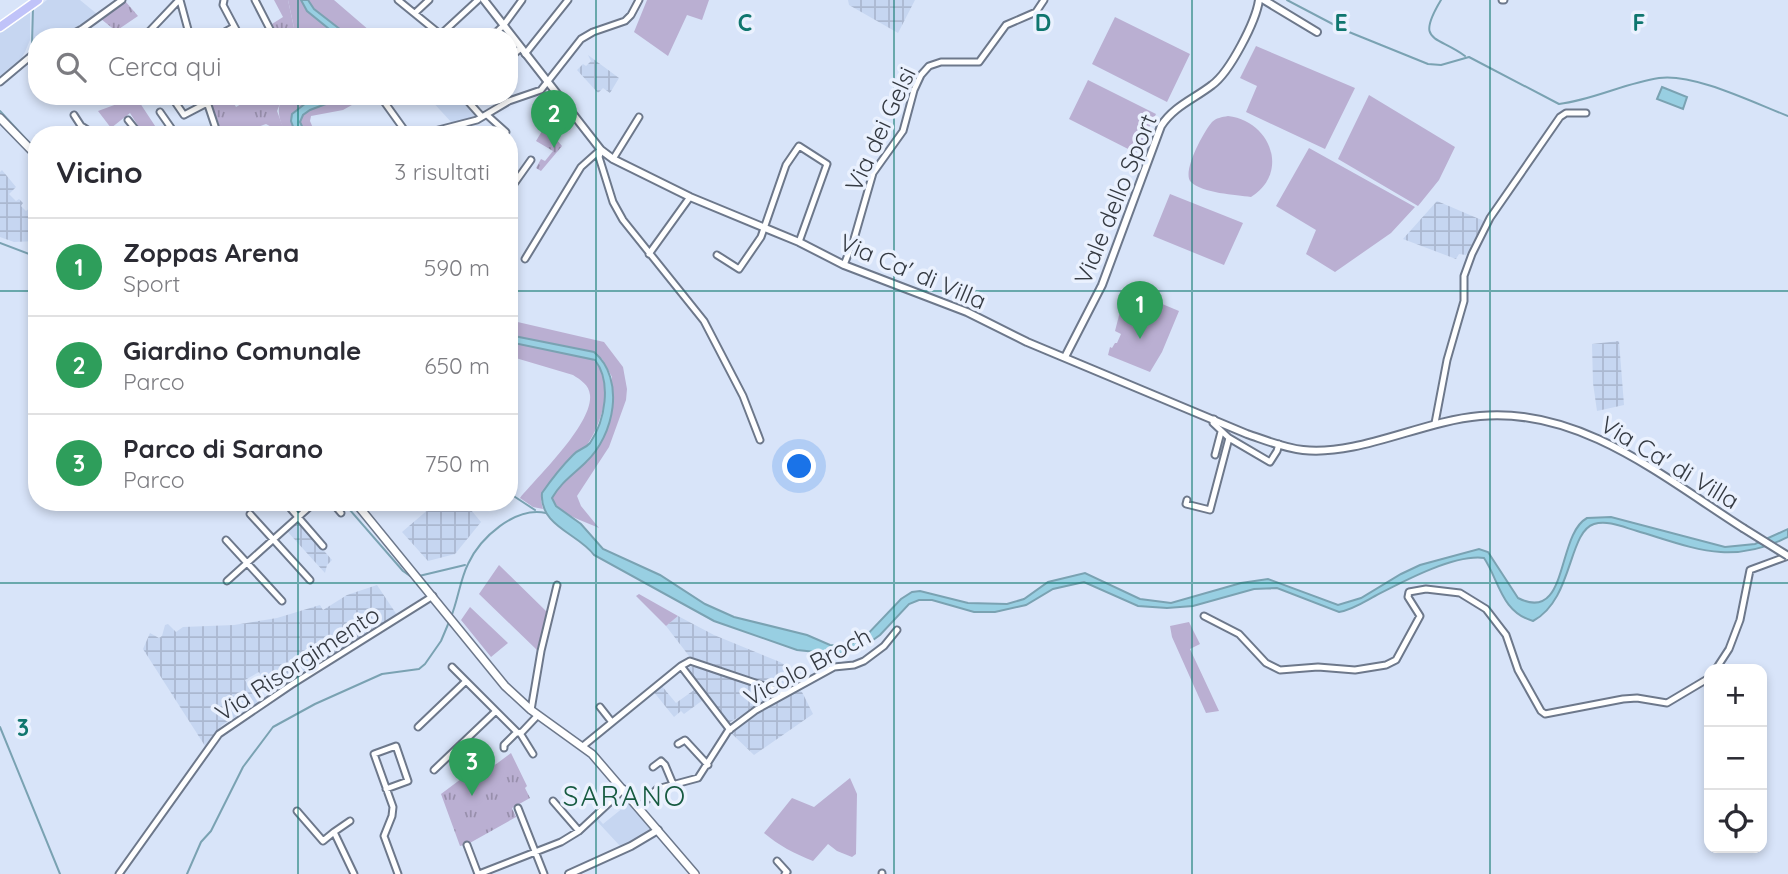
<!DOCTYPE html>
<html lang="it">
<meta charset="utf-8">
<style>
:root{--surface:#fff;--page:#f7f7f7;--text:#2b2b33;--muted:#7c7c81;--line:#e1e1e2;--accent:#2a8c66}
body{margin:0;font-family:Quicksand,sans-serif;background:var(--page);color:var(--text)}
.controls{position:absolute;right:21px;bottom:21px;display:grid;overflow:hidden;border-radius:14px;box-shadow:0 4px 10px #0003}
.controls button{width:63px;height:63px;display:grid;place-items:center;padding:0;border:0;border-bottom:2px solid var(--line);background:var(--surface);color:var(--text);font:35px sans-serif}
.you{position:absolute;left:800px;top:467px;width:24px;height:24px;margin:-18px;border:5px solid #fff;border-radius:50%;background:#1a73e8;box-shadow:0 0 0 10px #1a73e833}
.badge{display:grid;place-items:center;width:46px;height:46px;border-radius:50%;background:var(--accent);color:#fff;font-size:23px;font-weight:700}
.pin{position:absolute;translate:-50% -58px;filter:drop-shadow(0 2px 4px #0008)}
.pin::after{content:'';position:absolute;top:37px;width:24px;height:21px;background:inherit;clip-path:polygon(0 0,100% 0,50% 100%)}
.list{margin:0;padding:0;list-style:none}
h2{display:flex;justify-content:space-between;align-items:center;height:91px;margin:0;padding:0 28px;font-size:30px}
h2 small{font-size:23px;font-weight:400;color:var(--muted)}
.list li{display:grid;grid-template-columns:46px 1fr auto;gap:21px;align-items:center;box-sizing:border-box;height:98px;padding:0 28px;border-top:2px solid var(--line)}
.list b{display:block;font-size:26px;white-space:nowrap}
.list p{margin:0;font-size:23px;white-space:nowrap;color:var(--muted)}
.list em{font-size:23px;font-style:normal;color:var(--muted)}
.icon{flex:none;width:38px;height:38px;fill:none;stroke:currentColor;stroke-width:2;stroke-linecap:round;stroke-linejoin:round}
.map{position:relative;flex:none;width:1788px;height:874px;overflow:hidden}
.search{position:absolute;background:var(--surface);box-shadow:0 4px 10px #0003;left:28px;top:28px;width:490px;height:77px;display:flex;align-items:center;gap:18px;box-sizing:border-box;padding:0 24px;border-radius:28px;color:var(--muted);font-size:26px}
.panel{position:absolute;background:var(--surface);box-shadow:0 4px 10px #0003;left:28px;top:126px;width:490px;height:385px;border-radius:28px}
.map>svg:first-child{display:block}
.built{fill:#c6d6f1}
.industrial{fill:url(#industrial-grid)}
.grass{fill:#baafd2}
.park{fill:url(#park-tufts)}
.water{fill:#98cfe2;stroke:#7aa2b2;stroke-width:2}
.lines{fill:none;stroke-linecap:round;stroke-linejoin:round}
.stream{stroke:#7aa2b2;stroke-width:2}
.minor-casing{stroke:#6d788b;stroke-width:9}
.tertiary-casing{stroke:#6d788b;stroke-width:10}
.secondary-casing{stroke:#6d788b;stroke-width:10}
.primary-casing{stroke:#fff;stroke-width:11}
.minor{stroke:#fff;stroke-width:5}
.tertiary{stroke:#fff;stroke-width:6}
.secondary{stroke:#fff;stroke-width:7}
.primary{stroke:#c0c3f9;stroke-width:8}
.tertiary-bridge-casing{stroke:#6d788b;stroke-width:10;stroke-linecap:butt}
.tertiary-bridge{stroke:#fff;stroke-width:6}
.grid{fill:none;stroke:#0f766e;stroke-width:2;stroke-opacity:0.55}
.labels{text-anchor:middle;dominant-baseline:central;stroke-width:7;stroke-linejoin:round;paint-order:stroke}
.street-label{font-size:24px;fill:#353a42;stroke:#eaf1fe}
.quarter-label{font-size:28px;letter-spacing:2px;fill:#165a40;stroke:#eaf1fe}
.grid-label{font-size:23px;text-anchor:middle;font-weight:bold;fill:#0f766e;stroke:#eaf1fe;stroke-width:7;stroke-linejoin:round;paint-order:stroke}
</style>
<div class="map">
<svg width="1788" height="874" viewBox="0 0 1788 874">
<defs>
<pattern id="industrial-grid" width="8" height="8" patternUnits="userSpaceOnUse" patternTransform="scale(1.75)"><rect width="8" height="8" fill="#c6d6f1"/><path d="M0 4h8M4 0v8" fill="none" stroke="#abb8d0"/></pattern>
<pattern id="park-tufts" width="24" height="20" patternUnits="userSpaceOnUse" patternTransform="scale(1.75)"><rect width="24" height="20" fill="#baafd2"/><path d="M3 7l-1-3M5 7V3M7 7l1-3M15 17l-1-3M17 17v-4M19 17l1-3" fill="none" stroke="#988fac"/></pattern>
</defs>
<rect width="100%" height="100%" fill="#d8e4f9"/>
<path class="built" d="M47,0H80L97,14L78,29L61,36L47,30L40,37H37V40L31,46L34,10Z
M30,12V40L25,52L20,61L0,78V33Z
M438,96H461L476,116L452,123L430,99L431,98L434,100Z
M629,803L651,830L621,847L594,818L596,816L603,824Z"/>
<path class="industrial" d="M848,0H915L898,33L849,5Z
M588,55L619,78L610,93L603,88L598,93L577,70L583,64L586,66L591,61Z
M2,170L16,187L9,194L16,201L19,199L23,203L21,206L26,211L37,202V241L14,242L0,237V172Z
M1437,201L1484,221L1466,255L1459,254L1456,259L1403,239Z
M1619,341L1624,405L1597,411L1593,383L1592,344Z
M437,502H476L471,510L481,522L455,554L428,561L402,532Z
M297,520L332,560L327,565L325,573L286,530Z
M377,585L397,615L313,667L312,666L303,671L301,675L272,694L259,672L245,680L258,703L222,725L205,746L143,649L150,633L159,638L162,636L165,625L168,624L176,632L183,627L234,625L277,618L320,605L323,610L347,595Z
M678,616L714,635L780,662L790,668L800,681L784,690L689,656L666,626Z
M698,666L709,669L777,694L727,724L687,670L690,667Z
M661,685L676,703L694,690L703,700L684,714L681,711L674,717L653,691Z
M796,688L802,692L813,714L754,755L729,731Z"/>
<path class="grass" d="M288,0H301L307,11L339,37H296Z
M308,0H334L377,37H350L314,9Z
M647,0H709L702,20L687,15L668,56L634,32Z
M1115,17L1190,54L1167,102L1092,64Z
M1256,46L1355,88L1325,149L1246,112L1257,86L1240,78Z
M1088,80L1156,114L1136,153L1069,119Z
M1369,95L1455,147L1439,180L1418,206L1338,159Z
M283,96H322L311,100L291,121L296,135H286C280,121 275,110 283,96Z
M347,96H368L343,110L311,116L310,121L316,135H306L300,122L303,115L310,110Z
M136,97L161,135H144L130,113L111,128L98,111Z
M1228,116C1271,121 1290,173 1251,197C1236,195 1202,193 1191,182C1181,173 1204,131 1212,122C1216,118 1222,117 1228,116Z
M1309,148L1415,207L1391,233L1335,272L1306,254L1316,230L1276,206Z
M1170,194L1243,223L1224,265L1153,236Z
M1131,291L1179,311L1162,352L1150,372L1108,355L1110,347L1112,348L1115,343H1117L1121,334L1115,331L1123,300H1128Z
M509,320L604,342L623,367L627,389L626,400L609,447L577,496L581,506L599,528C584,521 556,514 552,497L569,476L588,461L601,440L612,377L602,359L586,350L509,335Z
M509,342L588,357C620,372 601,429 584,449L577,451L541,501L543,509L533,507L520,498C538,476 593,424 590,395C589,385 581,380 573,375L509,356Z
M499,565L547,612L537,650L479,594Z
M639,594L678,616L666,626L636,596Z
M470,607L508,643L491,657L461,620Z
M1189,622L1200,644L1190,649L1219,711L1206,713L1172,637L1170,626Z
M850,778L857,794L856,854L852,857L837,851L828,844L813,861C795,854 778,845 764,833L792,798L814,807Z"/>
<path class="park" d="M274,0H288L296,37H279L272,24L283,17Z
M126,2L138,16L116,31L101,19Z
M224,96H230L236,107L255,96H283L277,111L286,135L266,124L235,135H223L211,103Z
M545,126L562,146L541,171L536,168L541,159L545,161L553,151L536,141Z
M511,753L527,786L525,788L530,798L512,808L516,817L468,844L460,846L441,794L485,761L491,768Z"/>
<path class="water" d="M301,0H308L314,9L350,37H339L307,11Z
M1662,87L1687,97L1683,109L1657,99Z
M322,96H347L310,110L303,115L300,122L306,135H296L291,121L292,114L306,103Z
M509,335L594,352C626,379 614,436 586,462C574,474 561,482 552,498L556,506L581,524L603,549L660,575L705,604L734,617L807,635L830,645L845,646L864,638L901,599L912,592L920,591L968,603L1007,604L1024,599L1048,582L1085,573L1140,599L1171,603L1241,583L1268,579L1338,605L1361,598L1401,574L1420,565L1479,549L1488,552L1518,598C1569,624 1556,535 1587,518L1611,517L1725,547L1755,544L1788,529V537C1730,566 1694,548 1637,531C1623,527 1608,520 1594,524C1568,532 1573,600 1533,621C1501,612 1499,580 1484,558C1454,554 1402,582 1375,596C1364,602 1352,610 1339,612L1277,588L1254,589L1193,606L1167,608L1138,606L1084,582L1053,589L1026,605L995,612H974L932,600H919L909,604L880,635L866,645L848,653L835,654L797,650L714,621L594,555C579,534 539,526 542,493C551,480 561,467 573,455C578,449 585,449 590,443C605,421 612,382 595,360L509,342Z"/>
<g class="lines">
<path class="stream" d="M1287,0L1344,30L1428,64L1441,65L1469,57L1559,104C1593,100 1625,83 1659,78C1694,73 1754,103 1788,116
M1441,0C1415,43 1436,35 1465,56
M32,43L33,8
M0,111L37,151
M0,243L37,257
M509,493L535,510
M343,502L403,571L410,576
M419,576L465,565
M451,617C458,600 460,580 468,564C480,538 515,506 546,513
M0,727L60,874
M187,874L201,842L211,831L243,767L273,727L315,704L382,674L419,669L425,664L441,641L449,622"/>
<g class="minor-casing">
<path id="minor" d="M180,0L190,37
M224,0L223,5L240,37
M255,0L274,37
M398,0L441,35
M1502,0H1504
M415,13L429,0
M439,36L478,0
M67,37L82,29L122,0
M144,37L179,0
M216,37L234,27
M491,37L503,26L522,0
M525,54L568,0
M509,58L521,48
M0,82L37,51
M171,96L184,115L207,103
M205,96L218,135
M380,96L408,135
M466,99L482,117
M160,112L176,135
M74,115L87,135
M487,115L506,132
M128,120L140,135
M462,124L473,135
M83,127L95,135
M419,135L477,120L509,101L541,90L581,39L593,32L625,21L631,15L639,0
M601,150L599,157L613,202L623,220L704,321L743,396L760,440
M613,159L639,117
M509,191L531,160
M649,254L690,197
M717,255L739,269L761,237L786,165L799,146L827,164L799,242
M525,259L581,167L600,150
M844,265L854,239L873,173L903,131L914,90L921,75L929,66L941,62H979L1006,25L1036,12L1044,0
M1214,419L1213,423L1229,438L1270,462L1277,451L1279,444
M1435,423L1447,360L1464,301V276L1472,254L1490,218L1560,117L1566,113H1586
M1215,455L1221,432
M1187,500L1186,504L1210,510L1229,438
M285,502L323,546
M332,502L341,513
M250,514L310,580
M226,540L282,601
M227,581L315,502
M1204,616L1239,634L1266,663L1280,670L1318,667L1355,670L1386,665L1396,660L1420,616L1408,597L1409,592L1426,589L1460,593L1486,609L1506,635L1518,670L1541,711L1545,714L1623,699L1637,698L1667,703L1709,678
M681,666L730,730
M452,667L518,733L522,732L538,715
M1716,669L1729,649L1740,620L1750,570L1788,556
M600,707L611,721
M531,710L541,651L557,585
M418,727L466,681
M520,733L533,754
M678,744L685,740L708,765
M583,746L681,666L690,661L785,693
M504,748V745L517,732
M653,767L661,761L665,765L673,784
M434,770L496,711
M386,789L408,781L396,746L374,754L393,807L392,816L384,836L398,874
M553,801L579,831
M640,807L657,789L698,778L728,731L756,710L834,667L854,665L864,661L884,646L897,630
M518,808L544,874
M297,811L323,841L334,832
M350,821L334,832L354,874
M467,845L478,874
M777,861L787,872L785,874
M119,874L219,734L291,685L433,596
M479,874L561,842L579,831L624,789
M882,874V873"/>
</g>
<g class="tertiary-casing">
<path id="tertiary" d="M484,0L601,150L613,159L690,197L799,242L844,265L967,312L1027,342L1247,434C1265,440 1284,448 1303,450C1359,456 1422,421 1480,416C1580,407 1663,477 1743,528
M1264,0L1317,32
M1065,357L1102,285L1161,126C1174,106 1194,99 1212,85C1230,72 1256,21 1259,0
M569,874L631,846L658,830"/>
</g>
<g class="secondary-casing">
<path id="secondary" d="M0,118L37,156
M355,502L505,686L531,710L592,754L695,874"/>
</g>
<g class="primary-casing">
<path id="primary" d="M0,27L38,0"/>
</g>
<use href="#minor" class="minor"/>
<use href="#tertiary" class="tertiary"/>
<use href="#secondary" class="secondary"/>
<use href="#primary" class="primary"/>
<g class="tertiary-bridge-casing">
<path id="tertiary-bridge" d="M1743,528L1788,556"/>
</g>
<use href="#tertiary-bridge" class="tertiary-bridge"/>
</g>
<path class="grid" d="M298,0V37M596,0V874M894,0V874M1192,0V874M1490,0V874M298,96V135M0,291H37M509,291H1788M298,502V874M0,583H1788"/>
<g class="labels">
<g class="street-label">
<text transform="translate(880 129) rotate(-65)">Via dei Gelsi</text>
<text transform="translate(1115 199) rotate(-68)">Viale dello Sport</text>
<text transform="translate(913 271) rotate(23)">Via Ca' di Villa</text>
<text transform="translate(1670 462) rotate(31)">Via Ca' di Villa</text>
<text transform="translate(297 663) rotate(-33)">Via Risorgimento</text>
<text transform="translate(807 666) rotate(-28)">Vicolo Broch</text>
</g>
<g class="quarter-label">
<text x="625" y="795">SARANO</text>
</g>
</g>
<g class="grid-label">
<text x="745" y="31">C</text>
<text x="1043" y="31">D</text>
<text x="1341" y="31">E</text>
<text x="1639" y="31">F</text>
<text x="23" y="736">3</text>
</g>
</svg>
<div class="controls">
<button>+</button>
<button>−</button>
<button><svg class="icon" aria-label="locate" viewBox="0 0 24 24"><circle cx="12" cy="12" r="6"/><path d="M12 2v4M12 18v4M2 12h4M18 12h4"/></svg></button>
</div>
<div class="you"></div>
<div class="pin badge" style="left:1140px;top:339px;background:#2e9e5b">1</div>
<div class="pin badge" style="left:554px;top:148px;background:#2e9e5b">2</div>
<div class="pin badge" style="left:472px;top:796px;background:#2e9e5b">3</div>
<div class="search"><svg class="icon" aria-label="search" viewBox="0 0 24 24"><circle cx="10" cy="10" r="6"/><path d="M15 15l6 6"/></svg>Cerca qui</div>
<section class="panel">
<h2>Vicino<small>3 risultati</small></h2>
<ul class="list">
<li><span class="badge" style="background:#2e9e5b">1</span><div><b>Zoppas Arena</b><p>Sport</p></div><em>590 m</em></li>
<li><span class="badge" style="background:#2e9e5b">2</span><div><b>Giardino Comunale</b><p>Parco</p></div><em>650 m</em></li>
<li><span class="badge" style="background:#2e9e5b">3</span><div><b>Parco di Sarano</b><p>Parco</p></div><em>750 m</em></li>
</ul>
</section>
</div>
